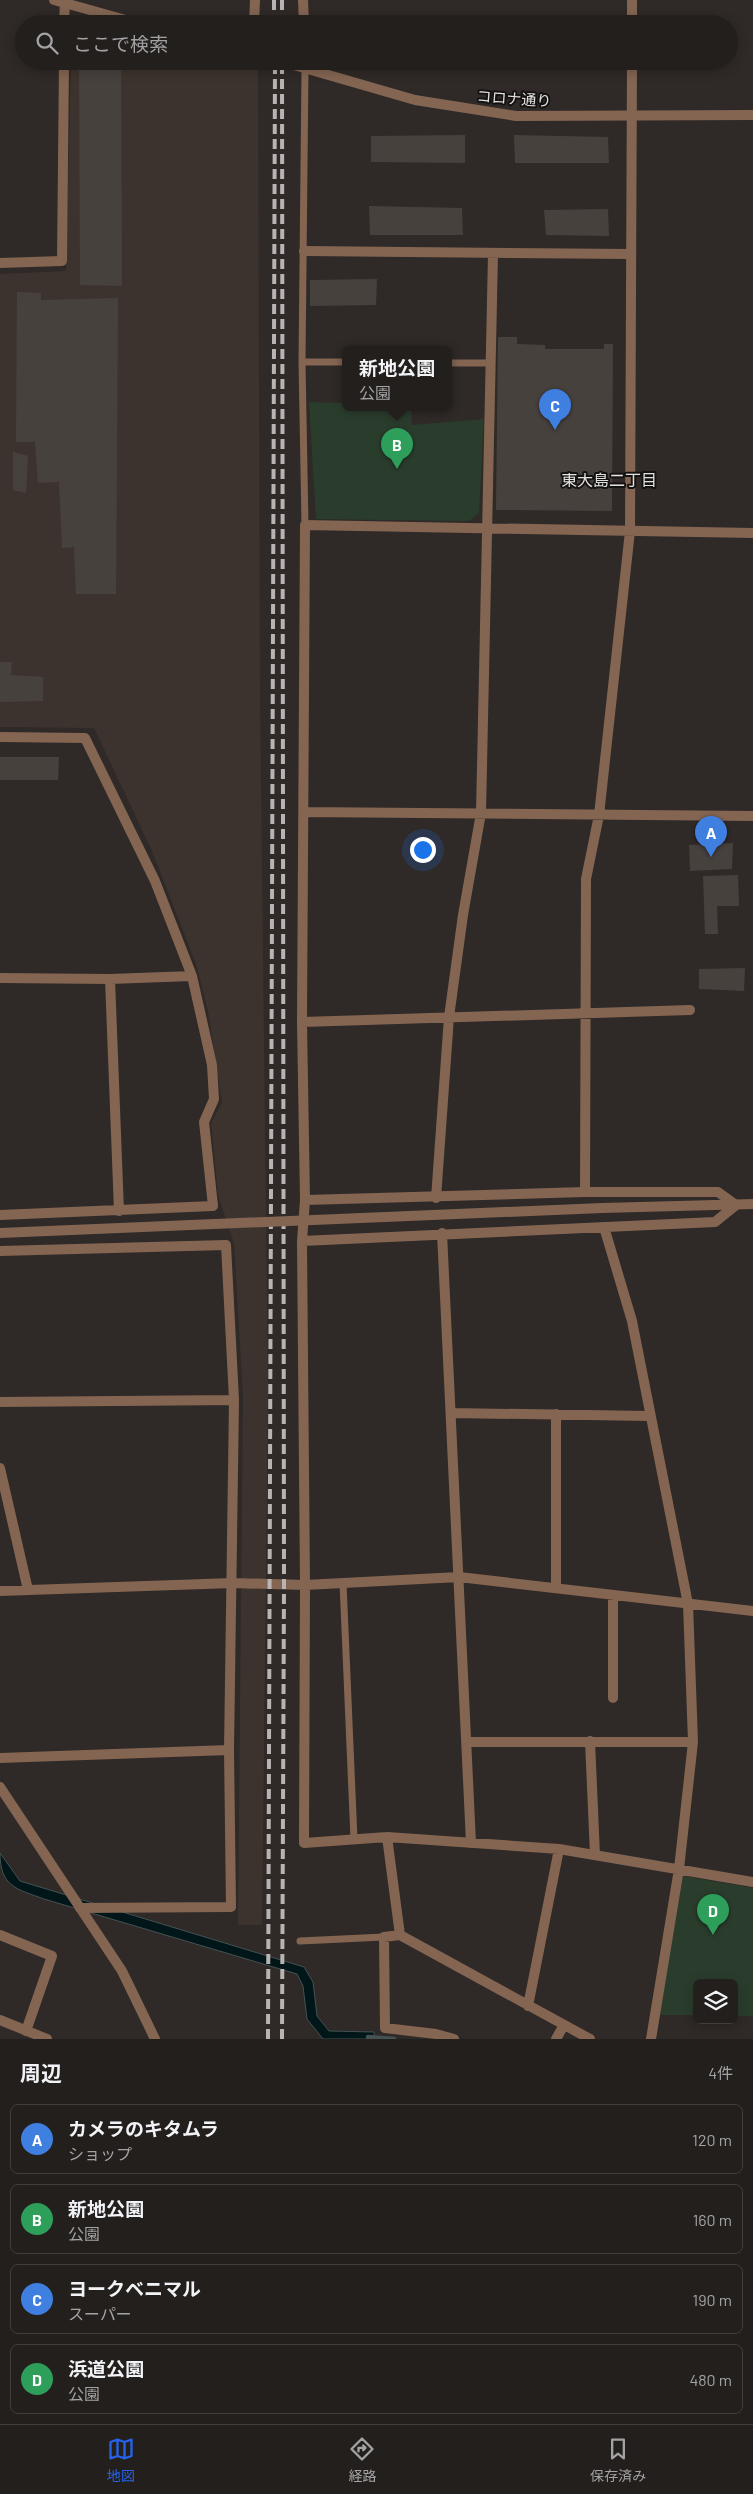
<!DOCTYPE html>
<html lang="ja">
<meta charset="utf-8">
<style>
:root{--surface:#231f1d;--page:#2b2726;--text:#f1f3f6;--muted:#a3a2a4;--line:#403d3b;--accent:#2563eb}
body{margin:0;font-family:Barlow,"Noto Sans JP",sans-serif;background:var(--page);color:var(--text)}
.controls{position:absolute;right:15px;bottom:15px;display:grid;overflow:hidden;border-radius:8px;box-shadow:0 2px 12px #0003}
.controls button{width:45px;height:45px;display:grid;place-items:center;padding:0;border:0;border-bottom:1px solid var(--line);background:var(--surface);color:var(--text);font:25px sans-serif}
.you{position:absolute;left:422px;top:849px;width:18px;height:18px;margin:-12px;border:4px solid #fff;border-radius:50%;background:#1a73e8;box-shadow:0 0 0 8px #1a73e833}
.badge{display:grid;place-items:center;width:32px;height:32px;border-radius:50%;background:var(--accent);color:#fff;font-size:16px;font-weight:700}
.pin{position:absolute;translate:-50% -41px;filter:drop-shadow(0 1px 2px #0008)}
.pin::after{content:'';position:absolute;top:26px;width:18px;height:15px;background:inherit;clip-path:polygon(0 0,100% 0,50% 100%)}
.popup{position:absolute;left:342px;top:346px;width:110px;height:65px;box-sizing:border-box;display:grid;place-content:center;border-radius:8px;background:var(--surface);filter:drop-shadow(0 1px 4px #0005);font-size:16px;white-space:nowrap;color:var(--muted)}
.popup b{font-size:19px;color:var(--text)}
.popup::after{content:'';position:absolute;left:50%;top:100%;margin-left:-10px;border:10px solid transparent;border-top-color:var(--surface)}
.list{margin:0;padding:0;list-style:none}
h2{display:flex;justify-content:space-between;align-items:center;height:65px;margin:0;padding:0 20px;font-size:21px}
h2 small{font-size:16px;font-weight:400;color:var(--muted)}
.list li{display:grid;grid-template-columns:32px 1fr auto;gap:15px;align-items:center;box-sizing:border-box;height:70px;margin:0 10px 10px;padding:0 10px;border:1px solid var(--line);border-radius:8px}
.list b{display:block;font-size:19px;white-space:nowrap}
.list p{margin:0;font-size:16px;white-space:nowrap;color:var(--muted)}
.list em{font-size:16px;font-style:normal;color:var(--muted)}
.icon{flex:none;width:28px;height:28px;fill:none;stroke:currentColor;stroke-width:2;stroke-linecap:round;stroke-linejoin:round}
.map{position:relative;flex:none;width:753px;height:2039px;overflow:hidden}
.search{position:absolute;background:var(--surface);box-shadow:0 2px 12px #0003;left:15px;right:15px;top:15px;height:55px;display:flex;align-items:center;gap:12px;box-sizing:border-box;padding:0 18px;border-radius:28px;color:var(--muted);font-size:19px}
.sheet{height:385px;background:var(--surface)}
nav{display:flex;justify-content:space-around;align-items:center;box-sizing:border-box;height:70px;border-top:1px solid var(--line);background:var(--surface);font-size:14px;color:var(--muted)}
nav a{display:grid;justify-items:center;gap:2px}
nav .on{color:var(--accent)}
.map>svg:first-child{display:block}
.built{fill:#3d332e}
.green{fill:#2a3d2d}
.water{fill:#011619;stroke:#455254}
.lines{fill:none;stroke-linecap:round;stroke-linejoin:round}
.stream{stroke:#455254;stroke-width:4.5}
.building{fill:#47413e}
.service{stroke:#836552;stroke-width:7}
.minor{stroke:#836552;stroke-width:10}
.tertiary{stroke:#836552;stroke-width:10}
.rail{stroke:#b9b4b3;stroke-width:4;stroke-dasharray:10 5;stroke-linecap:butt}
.tertiary-bridge{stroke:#836552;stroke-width:10}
.labels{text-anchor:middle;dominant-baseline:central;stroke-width:4;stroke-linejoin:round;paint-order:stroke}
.street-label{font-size:15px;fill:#e3dfde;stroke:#151312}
.neighbourhood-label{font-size:16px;fill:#e3dfde;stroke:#151312}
</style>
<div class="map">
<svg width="753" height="2039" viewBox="0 0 753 2039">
<rect width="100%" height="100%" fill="#2f2927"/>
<path class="built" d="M72,16L99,24H72Z
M71,61H234L258,68L260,692L268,1394L262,1925H238L243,1396L234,1243L218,1195L211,1123L222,1103L208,1011L196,964L152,851L94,728L0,727V274L66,271Z"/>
<path class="green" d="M309,402L346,403V408H411L412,425L484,419L479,513L469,521L316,519Z
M683,1876L753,1888V2016H734V1983H697V2015H659Z"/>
<path class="water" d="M0,1853L20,1881L304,1967L313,1982L317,2016L329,2031L374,2032V2039H323L307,2019L303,1986L297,1974L44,1899C17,1889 0,1887 0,1853Z"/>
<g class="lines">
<path class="stream" d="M368,2037L394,2039"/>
</g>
<path class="building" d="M79,61H121L122,286L80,285Z
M465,135V163L371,162V136Z
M514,135L608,137L609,163H515Z
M369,206L462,208L463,235H370Z
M608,209L609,236L546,235L544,210Z
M377,279L376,305L310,306V280Z
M17,292L41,293V300L118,298L116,594H76L74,547L62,548L59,482L38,483L35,442H16Z
M498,337H517V344L545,345V349H604V344H613L612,511L496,510Z
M13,452L28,456L26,493L13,490Z
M0,662H12L11,675L43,677V701L0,702Z
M0,757H59L58,780H0Z
M733,843L732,869L690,871L689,845Z
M738,875L739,906H717L718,934H705L703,876Z
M745,968L744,991L699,989V969Z"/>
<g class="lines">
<path class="service" d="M305,70L302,362L305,525
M302,362H346
M448,363H490
M343,1583L354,1839
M300,1941L384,1937"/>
<path class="minor" d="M303,0L304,24
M64,24L65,0
M254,24L255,0
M632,24V0
M304,251L630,254
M0,263L62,261L64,61
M753,533L305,525L302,1022L305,1200L302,1241L305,1585L304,1843L387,1837L559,1849L753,1882
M0,737L85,738L155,881L192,976L212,1065L214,1099L204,1122L213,1206L0,1215
M304,812L753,816
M0,978L110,979L192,976
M110,979L119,1211
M302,1022L690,1010
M585,1192L586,879L599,815L630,531L632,61
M436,1198L449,1017L463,915L481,813L493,254
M604,1227L632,1321L688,1604L693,1742L679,1869L651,2039
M442,1233L471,1843
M302,1241L715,1222L736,1205L718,1192H585L305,1200
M0,1251L226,1245L234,1400L229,1750L231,1907L80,1908
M0,1402L234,1400
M451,1413L650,1416
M556,1414V1588
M0,1468L28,1590
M0,1591L233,1583L305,1585L459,1577L753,1611
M613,1595V1698
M590,1741L595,1855
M467,1742H693
M0,1758L229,1750
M387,1837L400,1935
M0,1935L52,1956L26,2031
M528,2006L559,1849
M0,2020L47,2039
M454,2039L436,2034L385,2028L384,1937L400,1935L590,2039
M556,2039L564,2025"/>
<path class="tertiary" d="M54,0L140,24
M280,61L415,100L516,116L753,115
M602,1208L753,1204
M0,1787L122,1971L155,2039"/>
<path class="rail" d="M274,0V24
M282,0V24
M268,2039L275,61
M282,2039L284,1583L282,61"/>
<path class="tertiary-bridge" d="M0,1233L602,1208"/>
</g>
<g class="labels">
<g class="street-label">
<text transform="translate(514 98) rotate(4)">コロナ通り</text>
</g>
<g class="neighbourhood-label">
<text x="609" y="479">東大島二丁目</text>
</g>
</g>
</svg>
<div class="controls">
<button><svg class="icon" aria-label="layers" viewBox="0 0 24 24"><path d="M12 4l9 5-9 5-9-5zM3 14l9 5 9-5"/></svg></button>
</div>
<div class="you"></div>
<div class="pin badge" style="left:711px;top:857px;background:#3f7fe0">A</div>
<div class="pin badge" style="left:397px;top:469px;background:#2e9e5b">B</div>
<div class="popup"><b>新地公園</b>公園</div>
<div class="pin badge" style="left:555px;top:430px;background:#3f7fe0">C</div>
<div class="pin badge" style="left:713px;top:1935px;background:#2e9e5b">D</div>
<div class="search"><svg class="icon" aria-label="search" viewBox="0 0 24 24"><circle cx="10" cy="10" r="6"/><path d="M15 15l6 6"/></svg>ここで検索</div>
</div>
<section class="sheet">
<h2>周辺<small>4件</small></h2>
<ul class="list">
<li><span class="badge" style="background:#3f7fe0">A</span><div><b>カメラのキタムラ</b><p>ショップ</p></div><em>120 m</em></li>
<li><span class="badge" style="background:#2e9e5b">B</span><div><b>新地公園</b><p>公園</p></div><em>160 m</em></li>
<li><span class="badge" style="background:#3f7fe0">C</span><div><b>ヨークベニマル</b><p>スーパー</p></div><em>190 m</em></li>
<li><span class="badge" style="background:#2e9e5b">D</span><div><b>浜道公園</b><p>公園</p></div><em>480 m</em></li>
</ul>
</section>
<nav>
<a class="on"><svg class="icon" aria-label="map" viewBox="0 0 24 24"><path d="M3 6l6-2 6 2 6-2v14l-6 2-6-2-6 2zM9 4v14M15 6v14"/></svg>地図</a>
<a><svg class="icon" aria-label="directions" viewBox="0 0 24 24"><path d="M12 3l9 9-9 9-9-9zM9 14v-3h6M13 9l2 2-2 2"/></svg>経路</a>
<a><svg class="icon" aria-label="saved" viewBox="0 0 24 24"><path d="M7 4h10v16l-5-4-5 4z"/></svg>保存済み</a>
</nav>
